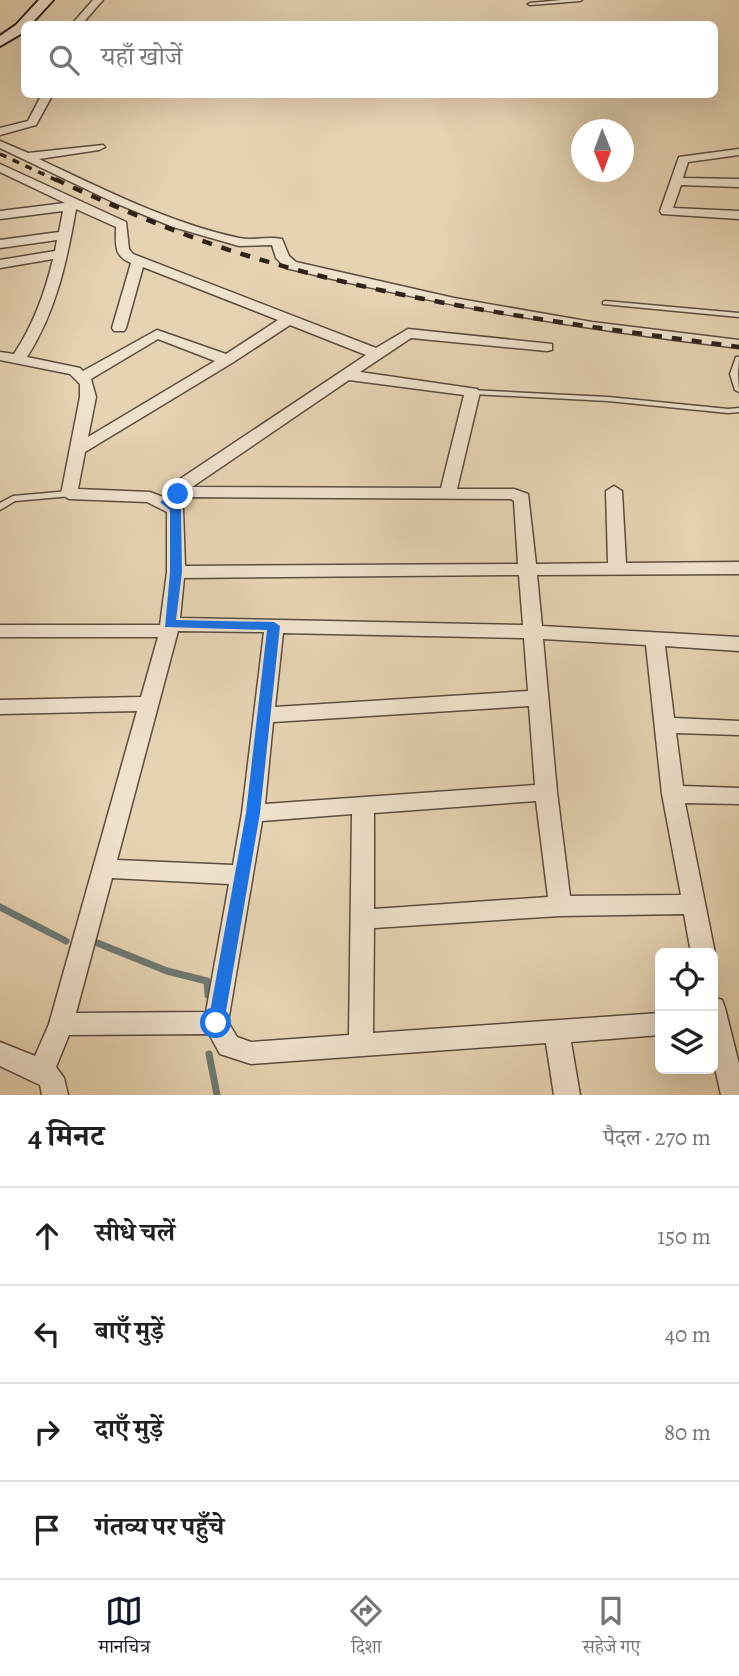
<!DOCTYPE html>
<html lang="hi">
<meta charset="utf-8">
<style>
:root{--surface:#fff;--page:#f2f2f2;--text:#202124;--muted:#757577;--line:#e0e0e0;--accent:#111827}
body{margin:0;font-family:Alegreya,"Noto Serif Devanagari",serif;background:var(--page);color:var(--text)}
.controls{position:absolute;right:21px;bottom:21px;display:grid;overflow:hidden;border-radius:10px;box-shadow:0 7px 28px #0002}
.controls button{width:63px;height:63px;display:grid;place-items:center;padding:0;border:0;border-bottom:2px solid var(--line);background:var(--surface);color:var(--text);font:35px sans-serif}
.compass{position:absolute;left:571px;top:119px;width:63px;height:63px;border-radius:50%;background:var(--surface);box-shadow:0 7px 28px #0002;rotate:179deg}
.stop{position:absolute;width:21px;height:21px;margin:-16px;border:5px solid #1a73e8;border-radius:50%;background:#fff}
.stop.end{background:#1a73e8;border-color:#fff;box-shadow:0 2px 7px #0008}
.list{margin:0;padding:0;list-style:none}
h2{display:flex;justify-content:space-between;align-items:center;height:91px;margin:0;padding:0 28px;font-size:30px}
h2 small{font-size:23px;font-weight:400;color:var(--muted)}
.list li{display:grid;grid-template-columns:46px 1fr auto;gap:21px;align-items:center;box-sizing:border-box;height:98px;padding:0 28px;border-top:2px solid var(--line)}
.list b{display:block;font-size:26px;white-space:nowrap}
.list em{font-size:23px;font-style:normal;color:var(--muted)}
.icon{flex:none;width:38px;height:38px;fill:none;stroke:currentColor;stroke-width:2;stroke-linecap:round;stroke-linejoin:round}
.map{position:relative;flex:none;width:739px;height:1095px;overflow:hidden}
.search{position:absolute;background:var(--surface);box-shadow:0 7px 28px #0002;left:21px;right:21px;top:21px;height:77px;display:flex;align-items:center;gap:18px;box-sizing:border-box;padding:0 24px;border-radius:10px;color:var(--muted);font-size:26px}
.sheet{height:483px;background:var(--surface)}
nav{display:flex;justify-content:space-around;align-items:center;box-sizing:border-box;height:98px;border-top:2px solid var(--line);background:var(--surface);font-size:19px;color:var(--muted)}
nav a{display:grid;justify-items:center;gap:4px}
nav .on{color:var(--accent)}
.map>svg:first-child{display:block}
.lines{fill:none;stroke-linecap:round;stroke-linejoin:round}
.stream{stroke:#6d7b75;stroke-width:7}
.service-casing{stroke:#5c4e41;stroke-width:3}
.minor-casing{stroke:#5c4e41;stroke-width:3}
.secondary-casing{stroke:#2e221b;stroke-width:4}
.service{fill:#efe2cd;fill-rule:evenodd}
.minor{fill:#efe2cd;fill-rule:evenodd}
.secondary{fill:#efe2cd;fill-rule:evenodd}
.rail-far1{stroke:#2e221b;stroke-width:3.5;stroke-dasharray:7 7;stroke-linecap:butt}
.rail{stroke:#2e221b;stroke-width:4.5;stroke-dasharray:10 10;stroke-linecap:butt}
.route{fill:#1a73e8}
</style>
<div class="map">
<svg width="739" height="1095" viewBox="0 0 739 1095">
<rect width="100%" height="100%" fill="#e6d3b2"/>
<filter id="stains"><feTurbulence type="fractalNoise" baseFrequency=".00286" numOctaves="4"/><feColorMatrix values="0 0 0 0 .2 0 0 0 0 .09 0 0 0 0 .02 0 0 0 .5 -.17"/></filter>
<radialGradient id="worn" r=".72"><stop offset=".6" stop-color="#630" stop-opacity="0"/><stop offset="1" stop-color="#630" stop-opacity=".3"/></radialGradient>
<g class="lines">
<path class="stream" d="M0,907L66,941
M95,942L167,971L207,981L208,995
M209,1054L217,1095"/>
<g class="service-casing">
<path id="service" d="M562,0H582L580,1L530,5L528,4L530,3Z
M605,301L739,313V317L603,304V302Z
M736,357H739L738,374L739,392L735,390L730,374Z
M469,390L608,397L728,409L739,408V412L728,413L608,401L472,394L468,392Z
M69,491L73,494L72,496L15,501L0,510V503L13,496Z"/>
</g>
<g class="minor-casing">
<path id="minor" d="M93,0H103L82,24H72Z
M42,94H53L36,125L0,135V128L28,121Z
M0,141L28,153L103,145L105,147L99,150L39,159C103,189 169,223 239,238C253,241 267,236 282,239L289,256L296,262L454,298L592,322L739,340V348C586,330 436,305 286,268L276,258L272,245L239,246L173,227L113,202L0,148Z
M739,149V155L688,162L683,178L739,179V187L681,185L673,208L739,211V219L662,214L660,211L679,157Z
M0,164L126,222L129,249L133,254L376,348L408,329L552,344V350L547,351L411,338L360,372L477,389L480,392L457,489H514L528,494L536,564L608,563L606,491L614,486L622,491L626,563L739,562V574L537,575L542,626L739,637V651L665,646L674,718L739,721V735L676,733L683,786L739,788V804L685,803L715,953L713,957V953H691L684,914L560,916L374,928L373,1033L660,1013V1035L571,1042L580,1095H554L546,1043L251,1064L220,1054L209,1034L69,1035L56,1067L64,1078L68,1095H42L40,1085L0,1066V1042L35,1056L49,1024L137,711L0,714V700L141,697L158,637H0V625H160L167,572V512L147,502L69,499L61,494L80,397V384L70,374L0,360V352L14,354C33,325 45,293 53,259L0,268V260L55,251L57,240L0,248V240L59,232L63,211L0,219V211L65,203L0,172ZM76,209L116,227C116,243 113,256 131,263L112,328L114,331H124L126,328L143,267L278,320L226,354L157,330L83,371L80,368L27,357C56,312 67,261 76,209ZM290,325L366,355L180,479L170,494L163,497L150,492L78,489L85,452L232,363ZM158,339L215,361L88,437L96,397L91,379ZM349,380L464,395L441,488L192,487ZM191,497L511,499L514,501L518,564L185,566L183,509L177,503ZM519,575L523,625L180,618L184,578ZM178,631L264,632L242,813L233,865L117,860ZM283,633L524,638L528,691L275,707ZM543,639L646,645L662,794L681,895L570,896L557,792ZM529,706L535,785L265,804L273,722ZM536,801L548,897L374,909V813ZM352,814L349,1035L251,1042L237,1037L228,1022L262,821ZM112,878L229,884L206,1012L76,1013Z
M713,997L722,1000L725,1008L739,1064V1095H721L713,1059Z"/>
</g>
<g class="secondary-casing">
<path id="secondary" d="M39,0H53L31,24H24V32L0,46V36L16,25Z"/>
</g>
<use href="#service" class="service"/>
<use href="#minor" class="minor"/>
<use href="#secondary" class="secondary"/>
<path class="rail-far1" d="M0,154L58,181"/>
<path class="rail" d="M55,179C108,204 162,227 217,246C385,302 564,323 739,347"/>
</g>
<path class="route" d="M178,491L184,494L173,502L181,509L182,572L176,620L274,622L280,626L260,813L224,1023L216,1030L208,1023L246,813L267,630L165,627L170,572V510L160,502Z"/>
<rect width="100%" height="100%" filter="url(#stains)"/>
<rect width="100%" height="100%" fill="url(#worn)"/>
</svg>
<div class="controls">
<button><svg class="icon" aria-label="locate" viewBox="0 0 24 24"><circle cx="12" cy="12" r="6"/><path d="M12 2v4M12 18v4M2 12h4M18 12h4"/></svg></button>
<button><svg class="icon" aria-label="layers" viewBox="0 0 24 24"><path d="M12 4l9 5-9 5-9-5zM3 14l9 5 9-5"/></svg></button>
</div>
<svg class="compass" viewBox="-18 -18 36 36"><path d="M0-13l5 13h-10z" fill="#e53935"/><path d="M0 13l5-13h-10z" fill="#757577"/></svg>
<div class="stop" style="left:216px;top:1023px"></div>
<div class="stop end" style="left:178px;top:494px"></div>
<div class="search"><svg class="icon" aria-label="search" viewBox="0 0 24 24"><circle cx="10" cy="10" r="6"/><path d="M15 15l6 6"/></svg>यहाँ खोजें</div>
</div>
<section class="sheet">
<h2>4 मिनट<small>पैदल · 270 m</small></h2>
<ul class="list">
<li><svg class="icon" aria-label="ahead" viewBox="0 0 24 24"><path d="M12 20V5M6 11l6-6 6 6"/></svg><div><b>सीधे चलें</b></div><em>150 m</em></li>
<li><svg class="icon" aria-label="left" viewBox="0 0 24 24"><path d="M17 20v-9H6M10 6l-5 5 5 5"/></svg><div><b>बाएँ मुड़ें</b></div><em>40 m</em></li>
<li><svg class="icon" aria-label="right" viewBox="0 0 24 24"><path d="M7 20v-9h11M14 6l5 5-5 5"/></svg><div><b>दाएँ मुड़ें</b></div><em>80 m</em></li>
<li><svg class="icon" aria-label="arrive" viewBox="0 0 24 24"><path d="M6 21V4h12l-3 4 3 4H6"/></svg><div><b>गंतव्य पर पहुँचे</b></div></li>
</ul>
</section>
<nav>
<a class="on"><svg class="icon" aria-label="map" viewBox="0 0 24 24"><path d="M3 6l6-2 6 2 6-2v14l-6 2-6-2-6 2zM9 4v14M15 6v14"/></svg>मानचित्र</a>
<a><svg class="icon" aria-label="directions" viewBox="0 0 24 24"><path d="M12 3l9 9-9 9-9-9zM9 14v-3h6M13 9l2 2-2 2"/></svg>दिशा</a>
<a><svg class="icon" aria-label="saved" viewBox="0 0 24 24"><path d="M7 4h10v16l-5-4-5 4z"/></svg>सहेजे गए</a>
</nav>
